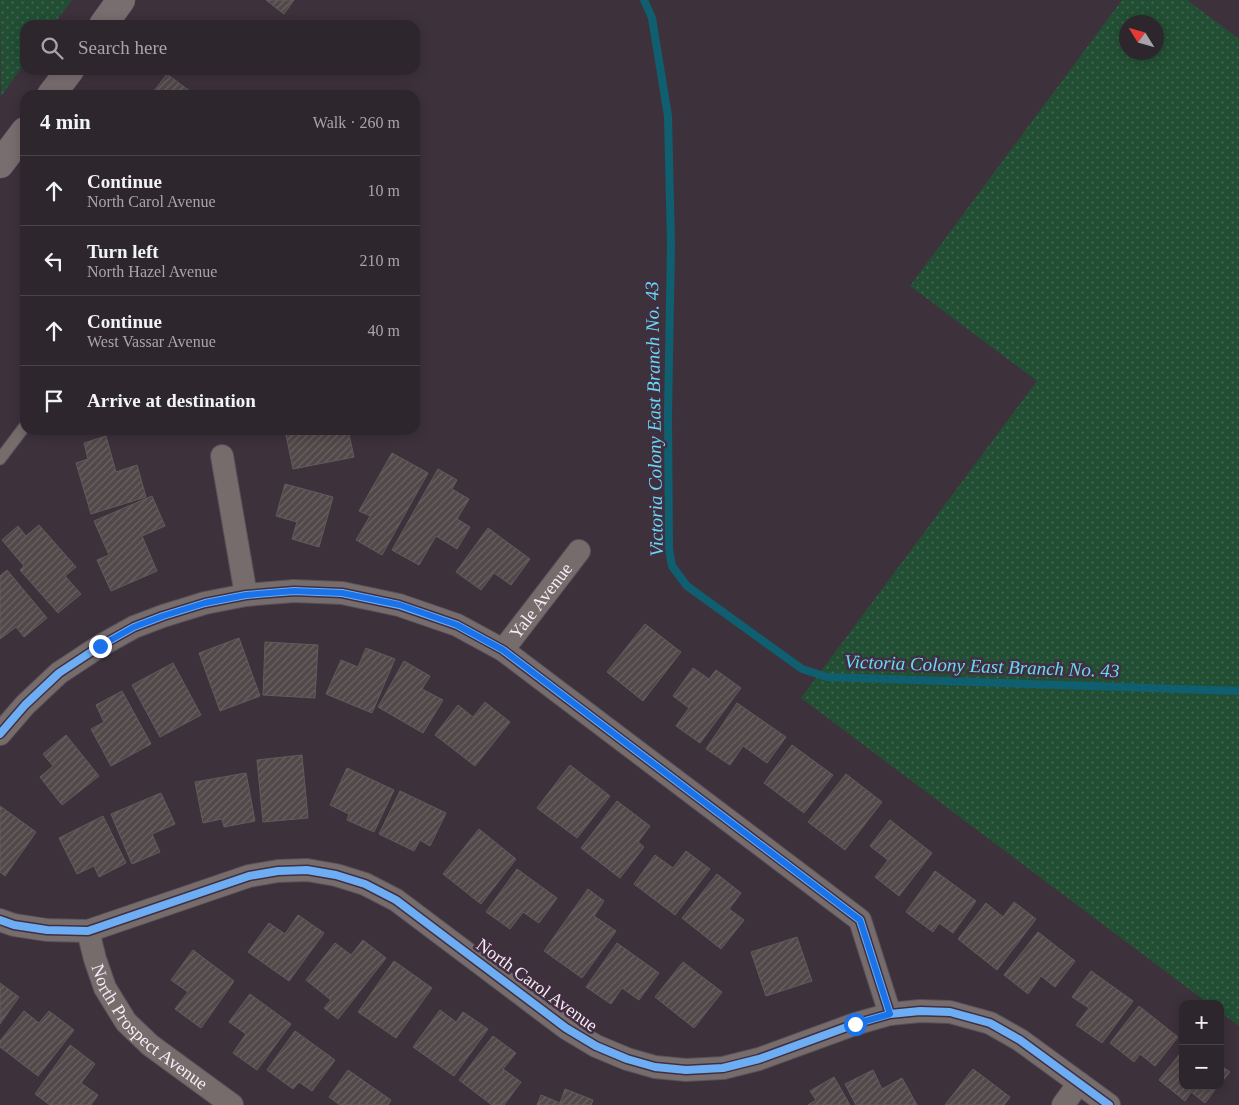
<!DOCTYPE html>
<meta charset="utf-8">
<style>
:root{--surface:#2e262d;--page:#3a3239;--text:#f1f3f6;--muted:#a7a5aa;--line:#494349}
body{margin:0;font-family:Georgia,serif;background:var(--page);color:var(--text)}
.controls{position:absolute;right:15px;bottom:15px;display:grid;overflow:hidden;border-radius:10px;box-shadow:0 2px 12px #0003}
.controls button{width:45px;height:45px;display:grid;place-items:center;padding:0;border:0;border-bottom:1px solid var(--line);background:var(--surface);color:var(--text);font:25px sans-serif}
.compass{position:absolute;left:1119px;top:15px;width:45px;height:45px;border-radius:50%;background:var(--surface);box-shadow:0 2px 12px #0003;rotate:307deg}
.stop{position:absolute;width:15px;height:15px;margin:-11px;border:4px solid #1a73e8;border-radius:50%;background:#fff}
.stop.end{background:#1a73e8;border-color:#fff;box-shadow:0 1px 5px #0008}
.list{margin:0;padding:0;list-style:none}
h2{display:flex;justify-content:space-between;align-items:center;height:65px;margin:0;padding:0 20px;font-size:21px}
h2 small{font-size:16px;font-weight:400;color:var(--muted)}
.list li{display:grid;grid-template-columns:32px 1fr auto;gap:15px;align-items:center;box-sizing:border-box;height:70px;padding:0 20px;border-top:1px solid var(--line)}
.list b{display:block;font-size:19px;white-space:nowrap}
.list p{margin:0;font-size:16px;white-space:nowrap;color:var(--muted)}
.list em{font-size:16px;font-style:normal;color:var(--muted)}
.icon{flex:none;width:28px;height:28px;fill:none;stroke:currentColor;stroke-width:2;stroke-linecap:round;stroke-linejoin:round}
.map{position:relative;flex:none;width:1239px;height:1105px;overflow:hidden}
.search{position:absolute;background:var(--surface);box-shadow:0 2px 12px #0003;left:20px;top:20px;width:400px;height:55px;display:flex;align-items:center;gap:12px;box-sizing:border-box;padding:0 18px;border-radius:15px;color:var(--muted);font-size:19px}
.panel{position:absolute;background:var(--surface);box-shadow:0 2px 12px #0003;left:20px;top:90px;width:400px;height:345px;border-radius:15px}
.map>svg:first-child{display:block}
.grass{fill:url(#grass-dots);fill-rule:evenodd}
.lines{fill:none;stroke-linecap:round;stroke-linejoin:round}
.stream{stroke:#0f5f70;stroke-width:8}
.building{fill:url(#building-hatch);stroke:#635a5c}
.lane-casing{stroke:#5a5059;stroke-width:13}
.street-casing{stroke:#5a5059;stroke-width:24}
.secondary-casing{stroke:#5a5059;stroke-width:29}
.lane{stroke:#766c6c;stroke-width:11}
.street{stroke:#766c6c;stroke-width:22}
.secondary{stroke:#796e6f;stroke-width:28}
.cycleway-casing{stroke:#412e40;stroke-width:11}
.cycleway{stroke:#6dadf4;stroke-width:8}
.route{stroke:#1a73e8;stroke-width:6}
.labels{text-anchor:middle;dominant-baseline:central;stroke-width:5;stroke-linejoin:round;paint-order:stroke}
.street-label{font-size:18px;fill:#f7ebf6;stroke:#412e40}
.water-label{font-size:19px;font-style:italic;fill:#67d9f4;stroke:#412e40}
</style>
<div class="map">
<svg width="1239" height="1105" viewBox="0 0 1239 1105">
<defs>
<pattern id="grass-dots" width="8" height="8" patternUnits="userSpaceOnUse" patternTransform="scale(1.25)"><rect width="8" height="8" fill="#224f34"/><path d="M2 2h.1M6 6h.1" fill="none" stroke="#436852" stroke-width="1.8" stroke-linecap="round"/></pattern>
<pattern id="building-hatch" width="6" height="6" patternUnits="userSpaceOnUse" patternTransform="scale(1.25)"><rect width="6" height="6" fill="#514849"/><path d="M-1 1l2-2M0 6l6-6M5 7l2-2" fill="none" stroke="#6b6364"/></pattern>
</defs>
<rect width="100%" height="100%" fill="#3d323c"/>
<path class="grass" d="M0,0H72L53,25H25V63L1,96Z
M1122,0H1187L1239,39V1026L1220,1012V1004H1209L801,698L1037,381L910,286ZM1156,22V52H1126V22Z"/>
<g class="lines">
<path class="stream" d="M644,0L652,18L668,116L671,244L668,415L669,549L672,566L687,586L802,669L827,677L1239,691"/>
</g>
<path class="building" d="M266,0H294L284,14Z
M167,74L195,95H151Z
M285,430H348L354,457L293,469Z
M106,436L116,472L137,465L146,497L91,514L76,463L88,459L84,443Z
M392,453L428,473L382,555L356,540L370,516L359,511Z
M438,469L457,480L452,489L469,499L457,519L470,527L457,549L436,536L419,565L392,550Z
M285,484L333,497L319,547L292,539L297,522L276,516Z
M152,496L165,526L142,536L157,571L111,591L97,560L109,555L94,521Z
M39,525L76,567L65,576L81,594L58,613L20,570L24,566L2,540L18,526L26,536Z
M488,528L530,559L511,585L494,573L481,590L456,572Z
M7,570L47,618L24,637L16,627L0,639V576Z
M645,624L681,652L643,701L607,672Z
M239,638L260,696L220,711L199,653Z
M265,642L318,645L315,698L263,695Z
M366,648L395,659L372,713L326,694L341,660L358,667Z
M404,661L430,676L422,689L443,700L423,733L378,707Z
M173,663L201,715L160,737L132,685Z
M693,668L709,679L716,670L741,688L700,743L676,726L689,708L673,696Z
M122,691L151,744L111,766L91,729L104,722L96,705Z
M485,702L510,722L475,766L435,735L458,705L473,717Z
M737,703L786,737L767,763L743,746L730,765L706,749Z
M66,735L99,776L62,805L40,777L53,766L43,754Z
M792,745L833,775L804,813L764,783Z
M302,755L308,818L263,822L257,760Z
M570,765L610,796L577,838L537,808Z
M347,768L394,790L374,832L347,820L349,814L330,805Z
M246,773L255,821L224,827L222,819L203,823L195,782Z
M846,774L882,802L845,850L808,822Z
M400,791L446,813L430,846L420,840L414,851L379,834Z
M161,793L175,824L152,834L160,852L132,864L111,814Z
M617,801L650,826L638,842L644,847L620,878L581,848Z
M0,806L36,832L5,876L0,872Z
M103,816L126,863L99,877L94,866L77,874L59,838Z
M890,820L932,853L899,896L875,877L888,860L870,846Z
M479,829L516,859L481,904L443,874Z
M686,851L710,869L675,915L634,884L655,855L673,868Z
M517,869L557,898L539,923L523,912L510,929L486,912Z
M935,871L976,901L953,933L939,923L933,932L906,912Z
M717,874L741,893L729,909L744,920L721,949L682,918Z
M588,889L604,901L594,916L616,931L582,978L544,951Z
M1014,902L1036,919L997,970L958,939L986,903L1003,917Z
M298,915L324,933L289,981L248,952L269,923L285,934Z
M1038,932L1075,961L1055,987L1041,976L1028,994L1004,975Z
M797,937L812,981L766,996L751,952Z
M363,940L386,958L338,1019L324,1008L331,1000L306,980L335,943L351,955Z
M617,943L659,973L639,1000L622,988L611,1004L586,987Z
M193,950L234,981L201,1028L175,1009L188,992L171,980Z
M394,961L432,988L396,1038L358,1012Z
M683,962L722,992L694,1028L655,997Z
M1091,971L1133,1001L1102,1043L1076,1025L1089,1008L1072,997Z
M0,983L19,997L0,1024Z
M250,994L291,1024L257,1070L233,1053L246,1034L229,1022Z
M1139,1006L1178,1037L1155,1066L1140,1054L1134,1062L1110,1043Z
M440,1010L456,1022L463,1012L488,1029L454,1076L413,1047Z
M24,1011L39,1023L49,1011L74,1030L38,1076L0,1047V1041Z
M295,1031L335,1060L312,1091L299,1082L293,1089L267,1070Z
M493,1036L516,1053L503,1069L521,1082L504,1105H492L459,1080Z
M70,1045L95,1064L81,1083L98,1095L91,1105H50L35,1094Z
M1183,1050V1086H1218L1205,1103L1191,1092L1185,1101L1159,1080Z
M1220,1065L1230,1072L1220,1084Z
M973,1069L1010,1097L1004,1105H945Z
M348,1070L391,1100L388,1105H340L329,1097Z
M873,1070L882,1089L902,1078L917,1105H856L845,1084Z
M834,1077L850,1105H808L816,1100L810,1091Z
M565,1089L593,1100L591,1105H537L541,1095L560,1103Z"/>
<g class="lines">
<g class="lane-casing">
<path id="lane" d="M0,459L25,426"/>
</g>
<g class="street-casing">
<g id="street">
<path d="M222,456L246,595"/>
<path id="s1" d="M503,650L579,551"/>
<path d="M0,734L25,705L59,673L100,646L134,627L163,616L205,603L246,595L294,591L342,593L399,605L457,625L503,650L860,920L890,1014"/>
<path d="M0,920L14,925L47,930L88,931L249,876L278,871L307,870L336,875L365,884L396,900L566,1028L596,1046L627,1059L655,1067L686,1070L723,1068L759,1059L855,1024L890,1014L920,1011L950,1012L990,1023L1020,1040L1109,1105"/>
<path id="s2" d="M88,931L95,959L105,988L126,1022L150,1045L232,1105"/>
<path d="M1063,1105L1079,1083"/>
</g>
</g>
<g class="secondary-casing">
<path id="secondary" d="M103,25L121,0
M51,95L70,70
M0,164L25,131"/>
</g>
<use href="#lane" class="lane"/>
<use href="#street" class="street"/>
<use href="#secondary" class="secondary"/>
<g class="cycleway-casing">
<path id="cycleway" d="M0,734L25,705L59,673L100,646L134,627L163,616L205,603L246,595L294,591L342,593L399,605L457,625L503,650L860,920L890,1014
M0,920L14,925L47,930L88,931L249,876L278,871L307,870L336,875L365,884L396,900L566,1028L596,1046L627,1059L655,1067L686,1070L723,1068L759,1059L855,1024L890,1014L920,1011L950,1012L990,1023L1020,1040L1109,1105"/>
</g>
<use href="#cycleway" class="cycleway"/>
</g>
<g class="lines">
<path class="route" d="M100,646L134,627L163,616L205,603L246,595L294,591L342,593L400,605L457,625L503,650L860,920L890,1014L855,1024"/>
</g>
<g class="labels">
<g class="street-label">
<text stroke="none"><textPath href="#s1" startOffset="62">Yale Avenue</textPath></text>
<text transform="translate(537 985) rotate(36)">North Carol Avenue</text>
<text stroke="none"><textPath href="#s2" startOffset="118">North Prospect Avenue</textPath></text>
</g>
<g class="water-label">
<text transform="translate(654 419) rotate(-91)">Victoria Colony East Branch No. 43</text>
<text transform="translate(982 666) rotate(2)">Victoria Colony East Branch No. 43</text>
</g>
</g>
</svg>
<div class="controls">
<button>+</button>
<button>−</button>
</div>
<svg class="compass" viewBox="-18 -18 36 36"><path d="M0-13l5 13h-10z" fill="#e53935"/><path d="M0 13l5-13h-10z" fill="#a7a5aa"/></svg>
<div class="stop" style="left:855px;top:1024px"></div>
<div class="stop end" style="left:100px;top:646px"></div>
<div class="search"><svg class="icon" aria-label="search" viewBox="0 0 24 24"><circle cx="10" cy="10" r="6"/><path d="M15 15l6 6"/></svg>Search here</div>
<section class="panel">
<h2>4 min<small>Walk · 260 m</small></h2>
<ul class="list">
<li><svg class="icon" aria-label="ahead" viewBox="0 0 24 24"><path d="M12 20V5M6 11l6-6 6 6"/></svg><div><b>Continue</b><p>North Carol Avenue</p></div><em>10 m</em></li>
<li><svg class="icon" aria-label="left" viewBox="0 0 24 24"><path d="M17 20v-9H6M10 6l-5 5 5 5"/></svg><div><b>Turn left</b><p>North Hazel Avenue</p></div><em>210 m</em></li>
<li><svg class="icon" aria-label="ahead" viewBox="0 0 24 24"><path d="M12 20V5M6 11l6-6 6 6"/></svg><div><b>Continue</b><p>West Vassar Avenue</p></div><em>40 m</em></li>
<li><svg class="icon" aria-label="arrive" viewBox="0 0 24 24"><path d="M6 21V4h12l-3 4 3 4H6"/></svg><div><b>Arrive at destination</b></div></li>
</ul>
</section>
</div>
